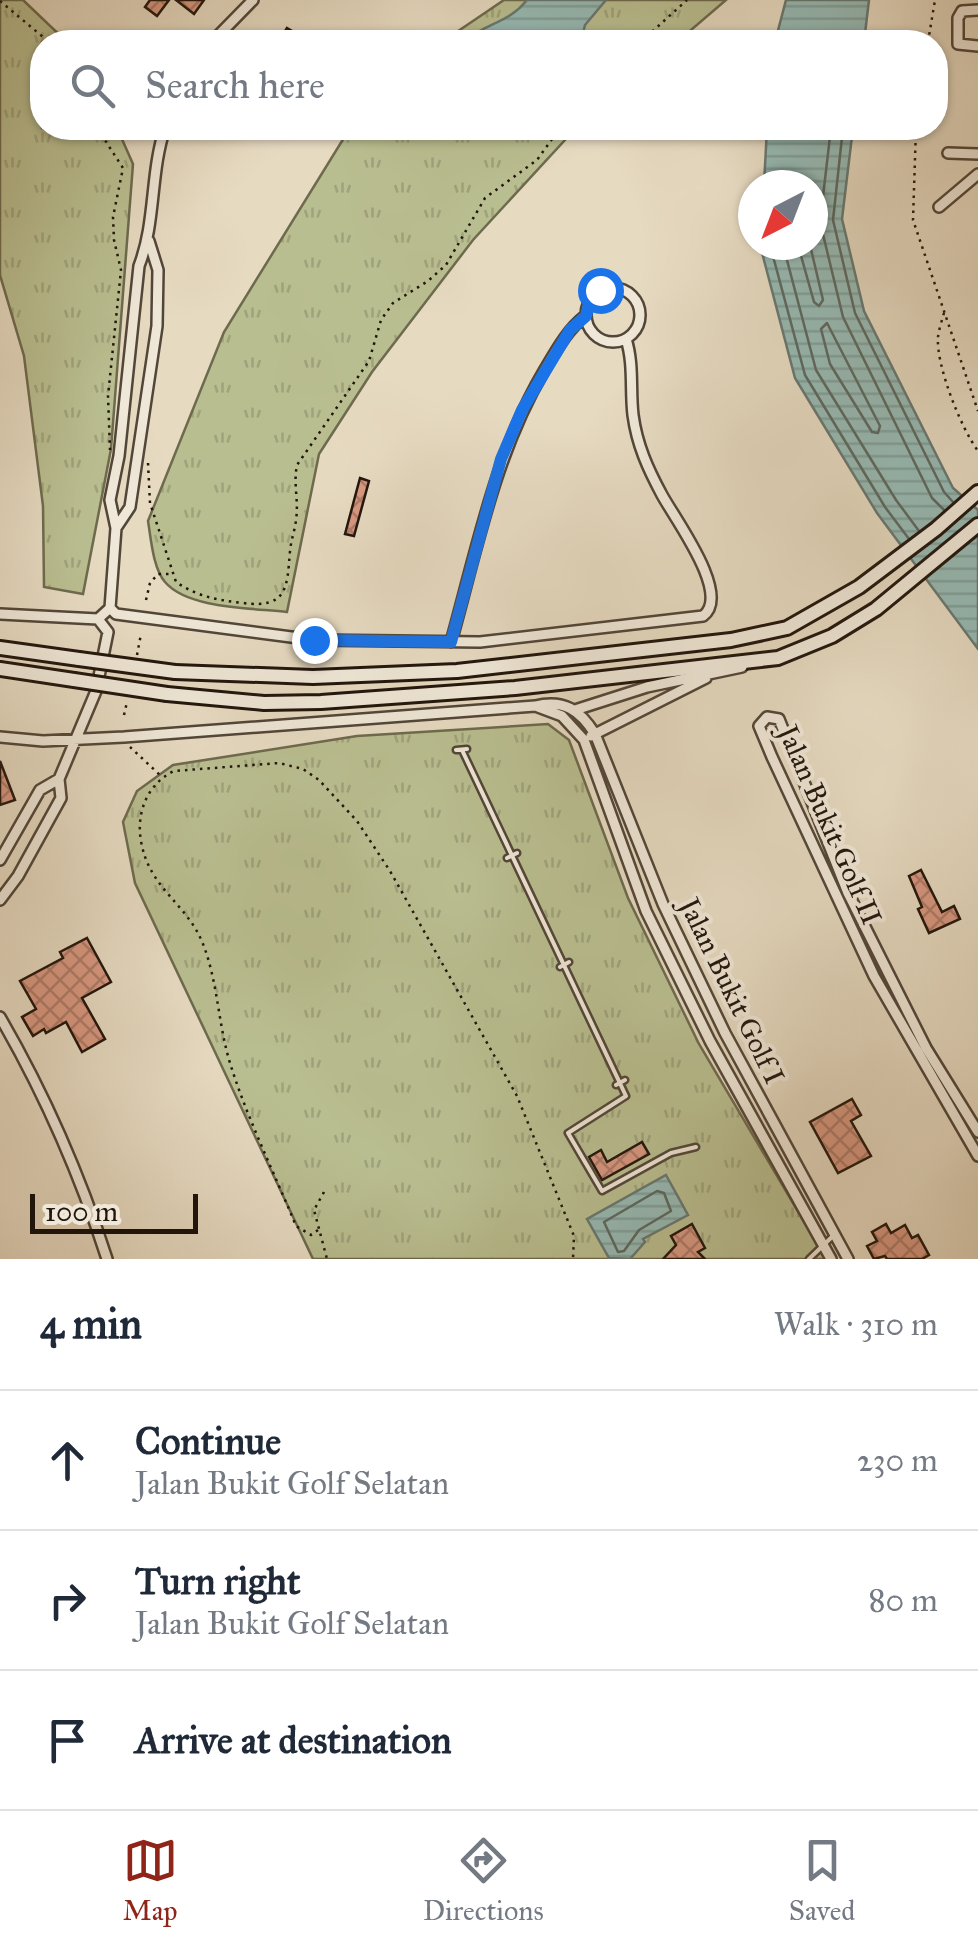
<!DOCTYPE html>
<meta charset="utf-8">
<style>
:root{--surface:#fff;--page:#f6f6f7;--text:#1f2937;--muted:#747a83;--line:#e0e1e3;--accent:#8f2418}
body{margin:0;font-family:"IM FELL Great Primer",serif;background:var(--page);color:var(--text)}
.compass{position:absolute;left:738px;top:170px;width:90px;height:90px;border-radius:50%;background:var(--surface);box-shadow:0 2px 8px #0004;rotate:222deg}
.scale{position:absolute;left:30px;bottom:25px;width:168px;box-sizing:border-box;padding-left:10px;border:5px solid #21150c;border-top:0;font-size:28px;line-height:35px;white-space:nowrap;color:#21150c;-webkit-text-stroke:8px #efe7d7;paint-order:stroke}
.stop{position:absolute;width:30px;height:30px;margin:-22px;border:8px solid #1a73e8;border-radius:50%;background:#fff}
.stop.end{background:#1a73e8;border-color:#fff;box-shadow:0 2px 10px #0008}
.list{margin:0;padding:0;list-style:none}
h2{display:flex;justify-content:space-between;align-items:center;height:130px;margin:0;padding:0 40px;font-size:42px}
h2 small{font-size:32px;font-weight:400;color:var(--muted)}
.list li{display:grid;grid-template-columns:65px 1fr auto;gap:30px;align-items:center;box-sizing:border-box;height:140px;padding:0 40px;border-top:2px solid var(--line)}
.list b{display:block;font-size:38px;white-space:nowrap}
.list p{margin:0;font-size:32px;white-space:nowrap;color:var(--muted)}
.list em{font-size:32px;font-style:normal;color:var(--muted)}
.icon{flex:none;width:55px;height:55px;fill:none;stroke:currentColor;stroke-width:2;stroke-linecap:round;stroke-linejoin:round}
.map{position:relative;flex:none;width:978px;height:1259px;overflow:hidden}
.search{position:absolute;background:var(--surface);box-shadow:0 2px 8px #0004;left:30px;right:30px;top:30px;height:110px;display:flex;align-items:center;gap:25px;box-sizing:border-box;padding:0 35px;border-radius:40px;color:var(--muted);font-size:38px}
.sheet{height:550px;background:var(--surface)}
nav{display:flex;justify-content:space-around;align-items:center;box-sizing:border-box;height:140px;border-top:2px solid var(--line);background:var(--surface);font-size:28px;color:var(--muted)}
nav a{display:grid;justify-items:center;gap:5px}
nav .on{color:var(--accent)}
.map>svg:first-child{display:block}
.grass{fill:url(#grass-tufts);stroke:#6d6a4e;stroke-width:2.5}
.water{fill:url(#water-rules);stroke:#677871;stroke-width:2.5}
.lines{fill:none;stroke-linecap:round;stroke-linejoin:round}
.shore{stroke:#5c6860;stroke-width:2.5}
.building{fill:url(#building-cross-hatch);stroke:#21150c;stroke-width:2.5}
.lane-casing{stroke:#524639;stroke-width:9}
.street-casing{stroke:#524639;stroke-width:14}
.secondary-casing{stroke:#21150c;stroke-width:18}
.path{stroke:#21150c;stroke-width:2.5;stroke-dasharray:2.5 5;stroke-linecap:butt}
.lane{stroke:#efe7d7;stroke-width:4}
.street{stroke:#efe7d7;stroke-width:9}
.secondary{stroke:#efe7d7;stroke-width:12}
.secondary-bridge-casing{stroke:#21150c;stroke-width:18;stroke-linecap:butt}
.secondary-bridge{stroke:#efe7d7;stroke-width:12}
.route{stroke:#1a73e8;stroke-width:12}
.labels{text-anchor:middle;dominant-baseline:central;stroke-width:8;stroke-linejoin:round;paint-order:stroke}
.street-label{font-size:28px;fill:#21150c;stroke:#efe7d7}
</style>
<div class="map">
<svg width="978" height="1259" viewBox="0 0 978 1259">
<defs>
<pattern id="grass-tufts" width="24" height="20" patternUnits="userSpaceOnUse" patternTransform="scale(2.5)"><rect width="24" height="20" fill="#b9be90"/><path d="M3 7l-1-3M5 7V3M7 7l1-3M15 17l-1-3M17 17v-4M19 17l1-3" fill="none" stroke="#9fa27b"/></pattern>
<pattern id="water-rules" width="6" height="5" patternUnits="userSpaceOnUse" patternTransform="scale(2.5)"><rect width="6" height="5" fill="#96bab4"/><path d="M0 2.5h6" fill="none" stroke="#819f9a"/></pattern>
<pattern id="building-cross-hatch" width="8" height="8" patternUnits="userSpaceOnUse" patternTransform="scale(2.5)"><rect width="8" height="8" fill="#d89881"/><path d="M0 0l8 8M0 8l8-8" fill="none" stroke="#af7b68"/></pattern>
</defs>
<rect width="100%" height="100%" fill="#e6dac1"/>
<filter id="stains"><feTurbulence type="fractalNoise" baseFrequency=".002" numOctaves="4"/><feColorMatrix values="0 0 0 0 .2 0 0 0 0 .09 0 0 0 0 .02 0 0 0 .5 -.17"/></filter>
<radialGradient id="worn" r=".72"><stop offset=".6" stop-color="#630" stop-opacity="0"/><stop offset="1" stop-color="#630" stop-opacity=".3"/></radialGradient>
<path class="grass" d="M0,0H23L67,42H42V128H117L133,164L111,449L83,594L44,587L43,506L24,356L0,275Z
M504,0H726L677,42H442Z
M350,128H576L473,240L372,372L319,454L287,612C252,608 188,609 165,582C153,568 151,539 148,521L224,332Z
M548,724L569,740L628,898L699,1044L826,1259H313L135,883L123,822L137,791L173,765L357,736Z"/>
<path class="water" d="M527,0H606L585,25L581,42H463C486,23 509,23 527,0Z
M786,0H869L864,42H775Z
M767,128H853L842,219L864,311L953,488L978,510V649L877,513L795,378L760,245H813V185H764Z
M666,1175L688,1215L643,1239L645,1242L630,1259L609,1258L587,1219Z"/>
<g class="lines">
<path class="shore" d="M831,128L820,222L843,317L932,498L944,510
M843,128L833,220L855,313L944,492L953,502
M770,245L805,375L885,507L909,539
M783,245L816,370L896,500L919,531
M798,245L814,302L819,306L823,300L810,245
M827,323L880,426L878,433L872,432L830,364L821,329Z
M657,1191L664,1193L671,1211L639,1230L624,1251L618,1252L604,1222Z"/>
</g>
<path class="building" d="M150,0H169L157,16L145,7Z
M176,0H204L194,14Z
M287,28L311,42H278Z
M360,478L369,481L354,536L345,534Z
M0,761L15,800L0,805Z
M921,870L942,912L954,906L960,919L929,933L918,909L922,907L909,876Z
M87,938L111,982L82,998L105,1039L82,1052L66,1022L46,1033L44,1029L33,1036L22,1017L36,1009L20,981L63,958L60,952Z
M852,1099L861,1115L851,1121L871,1156L838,1173L810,1122Z
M642,1142L649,1154L602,1180L589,1157L601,1150L607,1162Z
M692,1224L705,1248L698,1252L705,1259H663L676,1245L671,1236Z
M886,1224L891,1233L905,1225L912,1238L918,1235L929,1255L922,1259H887L885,1256L874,1259L867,1246L877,1241L872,1232Z"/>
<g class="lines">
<g class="lane-casing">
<path id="lane" d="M456,750L467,749
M462,750L626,1096L568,1133L602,1191L671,1153L696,1147
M507,858L517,853
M560,967L569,962
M616,1085L625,1080
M809,1259L834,1235"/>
</g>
<g class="street-casing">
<path id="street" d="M978,10L962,11L958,18V44L978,46
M212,42L253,0
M948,153L978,154
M939,207L978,174
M586 315a27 27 0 1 1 54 0a27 27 0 1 1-54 0Z
M116,528L130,507L157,326L158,270L149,241
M110,608L116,614L314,640L480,642L703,616C732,595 675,519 662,495C648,469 637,445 633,415C630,390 634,364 626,339
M0,614L98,619
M98,619L110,608L116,528L110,500L119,456L139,266C156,222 150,173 165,128
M451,642C477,549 495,454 544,371C556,351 567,330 585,316
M538,707L562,716L584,740L646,911L710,1041L831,1259
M575,710L647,687L742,667
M591,736L706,678
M0,737L43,741L124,737L535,706C564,699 580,710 595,734L663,904L725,1033L848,1259
M0,860L40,790L59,779
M0,900L18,876L61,798L59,779L96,691L108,632L98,619
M0,1017C44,1093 80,1175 107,1259
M978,1132L926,1048L848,893L779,719L767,717L759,726L772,757L874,976L978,1156"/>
</g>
<g class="secondary-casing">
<path id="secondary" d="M0,648L79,659
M0,669L74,680
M175,672L313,677L457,671L731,640L787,628L859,587L936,529L978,492
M167,694L264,703L321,702L515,688L778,658L832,636L876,609L978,525"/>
</g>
<path class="path" d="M0,1L49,42
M633,42L644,39L687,0
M928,42L935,0
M97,128L123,168L113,217L114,240L121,270L108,396L110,450
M916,128L913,220L978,411
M944,313C942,320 939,329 938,337C936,366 961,428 978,451
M148,463L150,503L176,582C198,597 218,600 243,603C288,609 287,587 290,551C291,540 295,530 296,520C299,501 293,484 297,465L369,361L381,320L393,303L428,281L446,265L485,198L537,160L560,128
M146,600L150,583L158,574H171
M137,655L141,634
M124,715L127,702
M130,747L161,776
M324,1192L314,1210L327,1259
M318,1230L311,1235L296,1226C274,1172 247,1118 230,1063C218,1024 218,982 203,944C187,903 149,889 141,841C136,813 147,784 174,771L279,763L303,769L319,780L357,821L390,871L517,1096L574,1236L573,1259"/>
<use href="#lane" class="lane"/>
<use href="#street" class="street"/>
<use href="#secondary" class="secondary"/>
<g class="secondary-bridge-casing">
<path id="secondary-bridge" d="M79,659L175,672
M74,680L167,694"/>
</g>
<use href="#secondary-bridge" class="secondary-bridge"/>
</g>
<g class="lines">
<path class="route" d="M314,640L451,642L501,459L522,410L570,330L586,316L591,298L600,290"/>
</g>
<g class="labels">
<g class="street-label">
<text transform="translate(830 825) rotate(66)">Jalan Bukit Golf II</text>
<text transform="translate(732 991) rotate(64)">Jalan Bukit Golf I</text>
</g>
</g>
<rect width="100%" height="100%" filter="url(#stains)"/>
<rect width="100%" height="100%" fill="url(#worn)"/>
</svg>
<svg class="compass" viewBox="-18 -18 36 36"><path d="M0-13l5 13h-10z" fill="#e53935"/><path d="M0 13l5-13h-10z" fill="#747a83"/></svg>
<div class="scale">100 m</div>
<div class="stop" style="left:600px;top:290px"></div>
<div class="stop end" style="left:314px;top:640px"></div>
<div class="search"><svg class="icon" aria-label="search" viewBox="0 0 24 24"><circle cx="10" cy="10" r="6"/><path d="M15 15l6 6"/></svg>Search here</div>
</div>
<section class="sheet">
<h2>4 min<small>Walk · 310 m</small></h2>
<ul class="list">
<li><svg class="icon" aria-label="ahead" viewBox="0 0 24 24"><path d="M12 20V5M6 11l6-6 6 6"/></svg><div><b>Continue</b><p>Jalan Bukit Golf Selatan</p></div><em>230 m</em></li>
<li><svg class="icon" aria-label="right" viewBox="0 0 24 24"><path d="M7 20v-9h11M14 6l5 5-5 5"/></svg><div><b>Turn right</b><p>Jalan Bukit Golf Selatan</p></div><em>80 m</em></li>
<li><svg class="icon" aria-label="arrive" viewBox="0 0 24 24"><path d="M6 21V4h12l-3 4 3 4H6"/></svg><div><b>Arrive at destination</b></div></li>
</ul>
</section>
<nav>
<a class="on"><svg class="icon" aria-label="map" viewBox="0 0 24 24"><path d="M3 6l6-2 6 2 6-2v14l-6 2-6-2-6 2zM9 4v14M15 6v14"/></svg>Map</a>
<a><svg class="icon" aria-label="directions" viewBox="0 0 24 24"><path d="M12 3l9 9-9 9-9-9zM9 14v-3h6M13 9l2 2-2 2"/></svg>Directions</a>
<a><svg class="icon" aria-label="saved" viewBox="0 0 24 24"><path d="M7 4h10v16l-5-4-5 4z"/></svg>Saved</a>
</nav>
